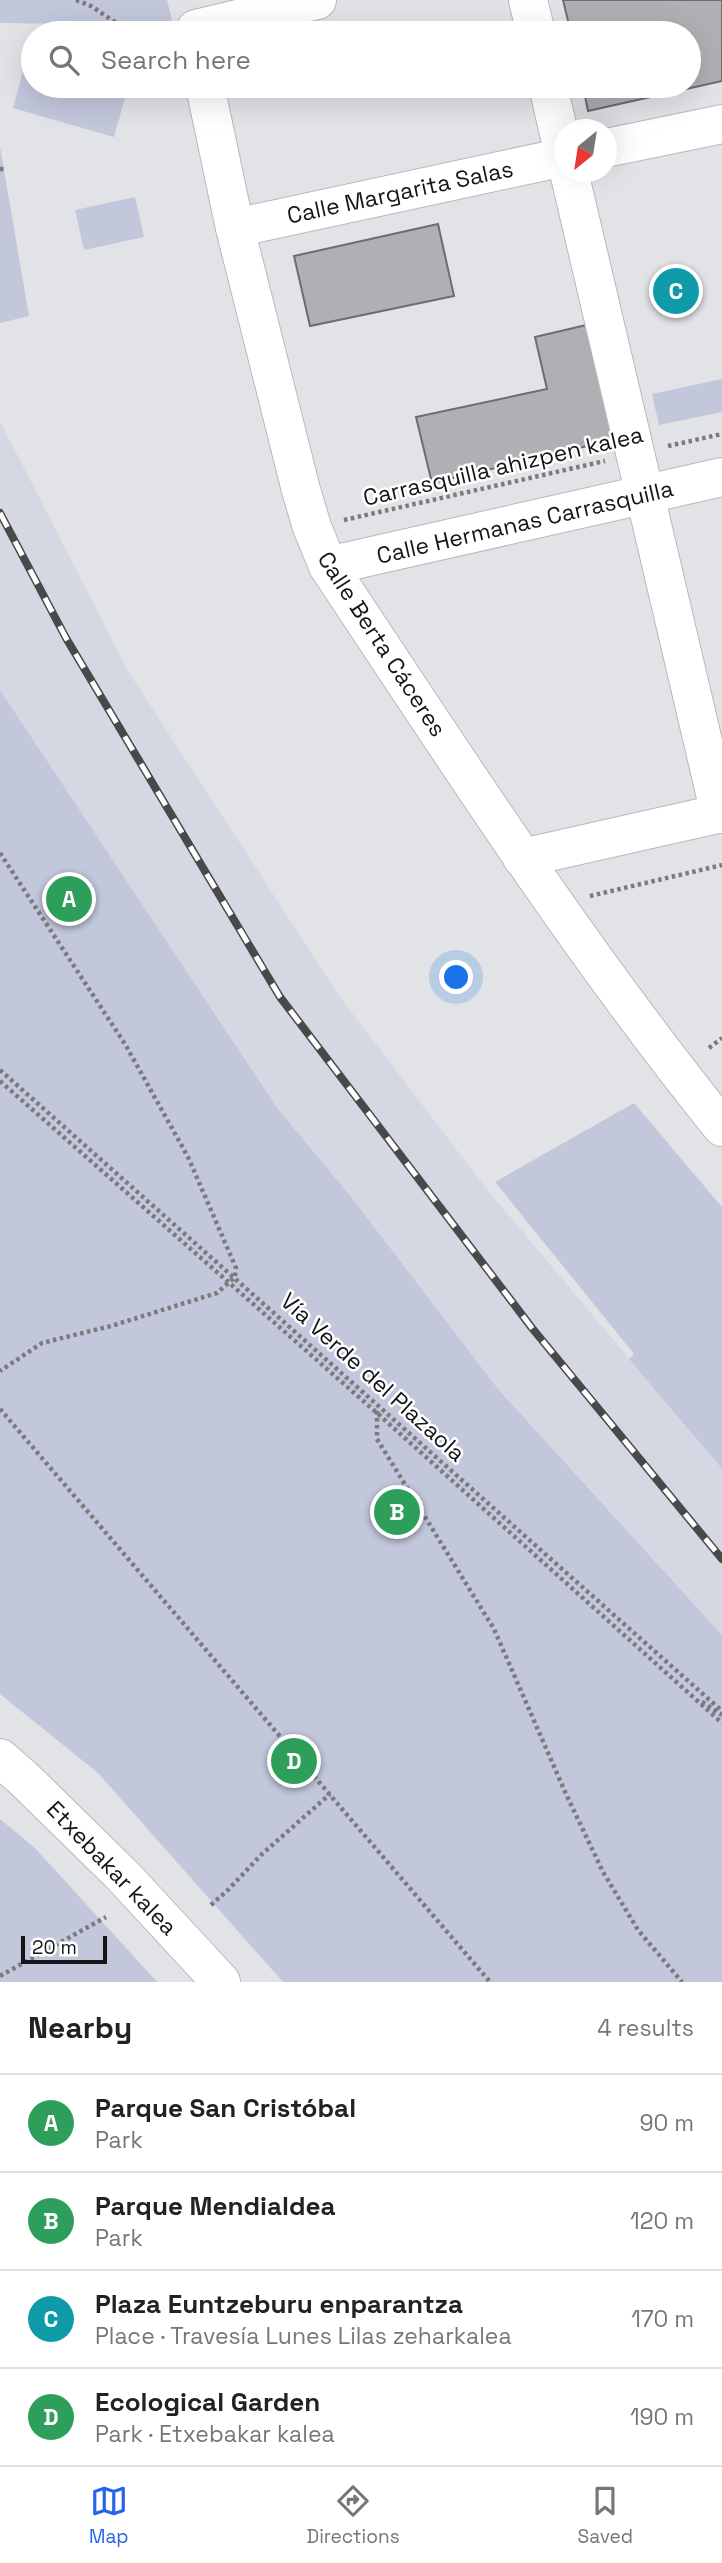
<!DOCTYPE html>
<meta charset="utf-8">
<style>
:root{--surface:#fff;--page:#f2f2f2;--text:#222;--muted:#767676;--line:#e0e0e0;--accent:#2563eb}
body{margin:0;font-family:"Space Grotesk",sans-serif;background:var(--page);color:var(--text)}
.compass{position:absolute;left:554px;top:119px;width:63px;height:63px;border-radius:50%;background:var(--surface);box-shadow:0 7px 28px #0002;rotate:210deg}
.scale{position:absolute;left:21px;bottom:18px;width:86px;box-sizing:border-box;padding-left:7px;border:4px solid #141516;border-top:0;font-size:19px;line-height:24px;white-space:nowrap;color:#141516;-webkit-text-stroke:5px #fff;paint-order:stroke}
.you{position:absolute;left:457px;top:978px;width:24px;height:24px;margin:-18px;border:5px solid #fff;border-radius:50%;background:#1a73e8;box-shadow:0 0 0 10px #1a73e833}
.badge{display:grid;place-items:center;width:46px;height:46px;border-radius:50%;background:var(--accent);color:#fff;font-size:23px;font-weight:700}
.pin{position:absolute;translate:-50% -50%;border:4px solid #fff;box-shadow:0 2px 7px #0006}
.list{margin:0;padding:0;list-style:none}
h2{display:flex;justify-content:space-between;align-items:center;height:91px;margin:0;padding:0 28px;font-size:30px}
h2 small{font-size:23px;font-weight:400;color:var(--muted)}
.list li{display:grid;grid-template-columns:46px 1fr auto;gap:21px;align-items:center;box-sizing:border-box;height:98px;padding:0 28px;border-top:2px solid var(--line)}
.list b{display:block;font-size:26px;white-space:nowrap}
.list p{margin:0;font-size:23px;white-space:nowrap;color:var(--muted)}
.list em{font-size:23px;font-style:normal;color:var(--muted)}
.icon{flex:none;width:38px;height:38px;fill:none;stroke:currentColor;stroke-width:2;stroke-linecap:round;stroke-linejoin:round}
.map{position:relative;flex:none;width:722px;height:1982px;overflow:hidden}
.search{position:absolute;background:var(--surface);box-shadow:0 7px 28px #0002;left:21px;right:21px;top:21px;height:77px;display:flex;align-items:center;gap:18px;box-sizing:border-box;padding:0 24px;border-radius:38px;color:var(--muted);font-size:26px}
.sheet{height:483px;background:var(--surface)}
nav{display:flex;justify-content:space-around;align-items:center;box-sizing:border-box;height:98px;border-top:2px solid var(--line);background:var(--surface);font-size:19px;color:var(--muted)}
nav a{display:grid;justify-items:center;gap:4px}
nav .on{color:var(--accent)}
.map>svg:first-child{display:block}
.built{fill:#d5d8e3}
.green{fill:#c3c7dc}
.building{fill:#afb0b4;stroke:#6c6d71;stroke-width:2}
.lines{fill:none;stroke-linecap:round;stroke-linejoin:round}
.minor-casing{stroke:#b8b9bd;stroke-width:40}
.path{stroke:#7a7b7d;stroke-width:4.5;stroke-dasharray:3.5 3.5;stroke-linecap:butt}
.minor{stroke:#fff;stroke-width:38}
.rail-casing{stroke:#48494b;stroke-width:8}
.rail{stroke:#fff;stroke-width:5;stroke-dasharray:16;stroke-linecap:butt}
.labels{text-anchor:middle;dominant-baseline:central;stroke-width:5;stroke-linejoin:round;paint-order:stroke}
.street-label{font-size:23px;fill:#141516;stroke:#fff}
</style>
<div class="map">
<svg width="722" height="1982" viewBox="0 0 722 1982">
<rect width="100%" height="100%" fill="#e2e3e7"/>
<path class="built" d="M0,421L128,671L340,997L485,1187L722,1469V1635L498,1389L352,1198L278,1109L0,690Z"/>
<path class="green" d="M0,0H167L175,33H100L70,24L0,23Z
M25,63L33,65V86H108L127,91L114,137L13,108Z
M0,147L29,316L0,323Z
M135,197L144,237L84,250L75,210Z
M722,379V412L659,425L652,394Z
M0,690L278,1109L352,1198L498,1389L722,1635V1982H283L98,1773L0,1694Z
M634,1103L722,1207V1469L629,1359L634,1354L495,1182Z
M0,1819L35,1848L157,1982H0Z"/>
<path class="building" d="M563,0H722V81L588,111L583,86H689V33H571Z
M438,224L454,296L310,326L294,256Z
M595,323L621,438L432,483L416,417L547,389L535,337Z"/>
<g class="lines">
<g class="minor-casing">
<path id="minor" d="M528,0L536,33
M196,29L317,0
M205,86L235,228L301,490L312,527L328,566C454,756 578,949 722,1127
M548,86L564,155
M606,148L722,124
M569,172L720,814
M235,228L564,157
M328,566L722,477
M522,858L722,813
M0,1758L23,1778L123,1876L221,1982"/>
</g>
<path class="path" d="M76,0L91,6L131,33
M0,169H4
M668,446L722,434
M344,520L605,461
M0,853L125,1044L188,1157L236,1268L235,1277L217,1293L111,1326L42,1343L0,1371
M590,896L722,865
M709,1048L722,1038
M0,1070L722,1711
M0,1081L377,1413L722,1723
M0,1409L490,1982
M377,1411V1439L494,1629L566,1794L603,1872L638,1930L682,1982
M702,1702L722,1715
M211,1905L228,1890L261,1855L330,1794
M0,1976L106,1917"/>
<use href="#minor" class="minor"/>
<g class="rail-casing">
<path id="rail" d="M0,513L66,638L280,997L532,1328L722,1559"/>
</g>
<use href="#rail" class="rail"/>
</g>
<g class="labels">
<g class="street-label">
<text transform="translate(400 192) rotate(-12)">Calle Margarita Salas</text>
<text transform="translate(503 466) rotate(-13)">Carrasquilla ahizpen kalea</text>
<text transform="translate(525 522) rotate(-13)">Calle Hermanas Carrasquilla</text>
<text transform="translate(382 644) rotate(57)">Calle Berta Cáceres</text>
<text transform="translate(373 1377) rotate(42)">Vía Verde del Plazaola</text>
<text transform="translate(112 1868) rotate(46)">Etxebakar kalea</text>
</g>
</g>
</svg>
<svg class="compass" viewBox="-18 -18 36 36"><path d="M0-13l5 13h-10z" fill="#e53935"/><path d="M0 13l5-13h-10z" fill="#767676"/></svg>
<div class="scale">20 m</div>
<div class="you"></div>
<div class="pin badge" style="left:69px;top:899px;background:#2e9e5b">A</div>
<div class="pin badge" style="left:397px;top:1512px;background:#2e9e5b">B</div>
<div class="pin badge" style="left:676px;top:291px;background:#0f9aa8">C</div>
<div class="pin badge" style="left:294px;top:1761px;background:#2e9e5b">D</div>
<div class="search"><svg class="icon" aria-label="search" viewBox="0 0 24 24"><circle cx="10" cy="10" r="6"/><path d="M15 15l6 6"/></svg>Search here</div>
</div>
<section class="sheet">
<h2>Nearby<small>4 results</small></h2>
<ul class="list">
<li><span class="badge" style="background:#2e9e5b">A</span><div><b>Parque San Cristóbal</b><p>Park</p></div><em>90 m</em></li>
<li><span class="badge" style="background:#2e9e5b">B</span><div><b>Parque Mendialdea</b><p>Park</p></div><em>120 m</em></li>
<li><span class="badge" style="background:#0f9aa8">C</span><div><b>Plaza Euntzeburu enparantza</b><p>Place · Travesía Lunes Lilas zeharkalea</p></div><em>170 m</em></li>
<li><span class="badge" style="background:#2e9e5b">D</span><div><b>Ecological Garden</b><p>Park · Etxebakar kalea</p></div><em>190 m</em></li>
</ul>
</section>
<nav>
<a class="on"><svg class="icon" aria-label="map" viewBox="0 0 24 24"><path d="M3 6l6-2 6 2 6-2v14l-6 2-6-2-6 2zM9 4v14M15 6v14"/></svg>Map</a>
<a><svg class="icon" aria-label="directions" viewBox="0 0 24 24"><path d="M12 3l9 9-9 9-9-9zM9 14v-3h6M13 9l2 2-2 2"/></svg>Directions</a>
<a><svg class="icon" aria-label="saved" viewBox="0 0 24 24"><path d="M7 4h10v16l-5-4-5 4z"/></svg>Saved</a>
</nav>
